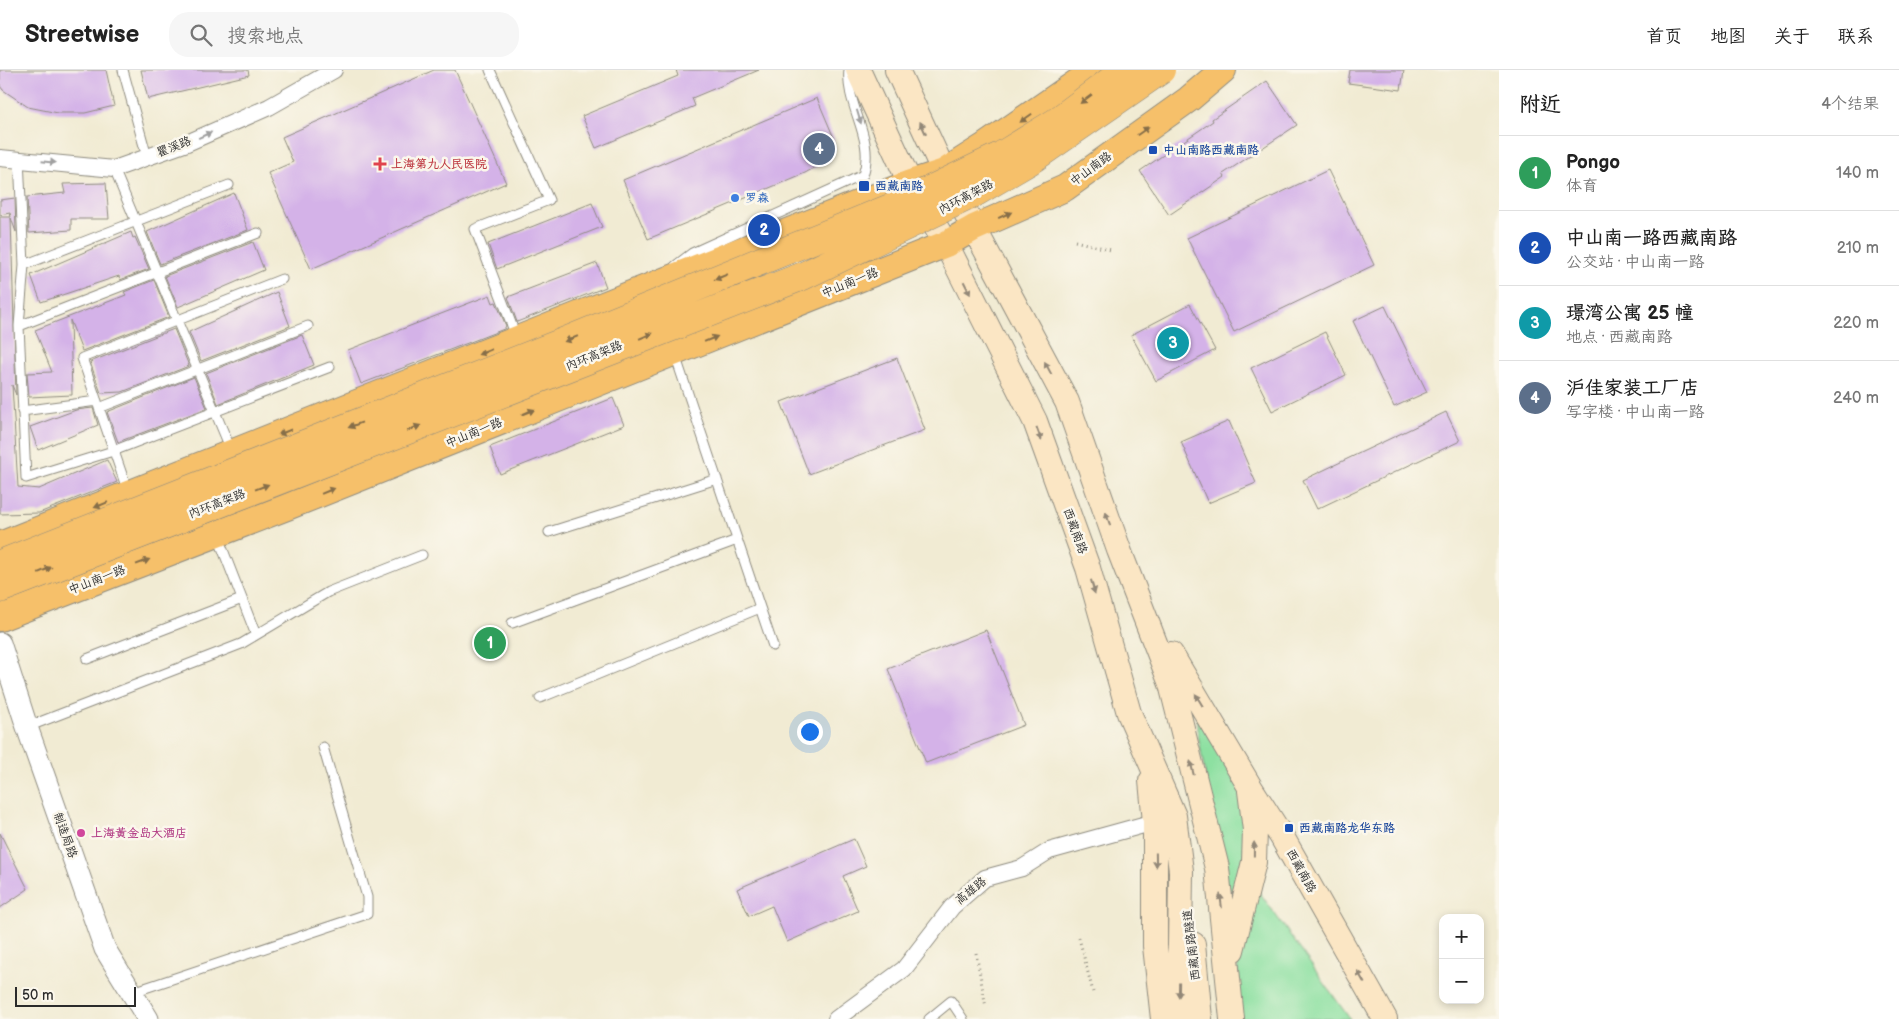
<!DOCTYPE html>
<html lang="zh">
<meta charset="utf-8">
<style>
:root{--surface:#fff;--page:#f6f6f6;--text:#222;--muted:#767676;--line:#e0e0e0;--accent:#0b8043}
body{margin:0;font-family:"Balsamiq Sans","LXGW WenKai TC",sans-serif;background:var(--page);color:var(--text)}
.controls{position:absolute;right:15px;bottom:15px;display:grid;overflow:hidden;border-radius:10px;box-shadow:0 2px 8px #0003}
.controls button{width:45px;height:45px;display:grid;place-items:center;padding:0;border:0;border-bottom:1px solid var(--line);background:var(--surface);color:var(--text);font:25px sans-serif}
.scale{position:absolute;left:15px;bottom:12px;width:121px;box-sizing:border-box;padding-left:5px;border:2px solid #2b2b2b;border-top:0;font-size:14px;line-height:18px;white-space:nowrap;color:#2b2b2b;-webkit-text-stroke:4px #fbf7ec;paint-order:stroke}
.you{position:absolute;left:809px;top:661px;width:18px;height:18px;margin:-12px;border:4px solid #fff;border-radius:50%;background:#1a73e8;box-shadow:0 0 0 8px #1a73e833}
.badge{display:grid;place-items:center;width:32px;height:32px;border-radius:50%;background:var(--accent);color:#fff;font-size:16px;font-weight:700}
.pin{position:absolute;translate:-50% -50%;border:2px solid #fff;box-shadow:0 1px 5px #0006}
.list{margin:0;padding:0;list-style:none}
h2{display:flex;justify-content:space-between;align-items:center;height:65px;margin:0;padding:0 20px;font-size:21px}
h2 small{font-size:16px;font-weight:400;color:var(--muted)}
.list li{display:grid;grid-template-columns:32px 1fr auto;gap:15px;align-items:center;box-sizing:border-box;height:75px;padding:0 20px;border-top:1px solid var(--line)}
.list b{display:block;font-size:19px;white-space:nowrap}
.list p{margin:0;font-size:16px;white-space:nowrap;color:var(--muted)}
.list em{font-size:16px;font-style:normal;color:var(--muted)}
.icon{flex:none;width:28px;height:28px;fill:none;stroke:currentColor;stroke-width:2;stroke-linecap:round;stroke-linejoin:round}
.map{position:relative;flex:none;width:1499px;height:949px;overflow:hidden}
header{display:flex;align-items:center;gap:30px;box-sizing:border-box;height:70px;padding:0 25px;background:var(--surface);border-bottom:1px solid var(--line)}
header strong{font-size:24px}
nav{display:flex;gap:28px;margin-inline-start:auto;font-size:18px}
.search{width:350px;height:45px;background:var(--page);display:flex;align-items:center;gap:12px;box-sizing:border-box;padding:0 18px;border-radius:20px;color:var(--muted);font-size:19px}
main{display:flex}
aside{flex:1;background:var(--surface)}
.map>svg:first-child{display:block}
.green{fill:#8de0a1;stroke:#5c8666}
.building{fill:#d4b2e8}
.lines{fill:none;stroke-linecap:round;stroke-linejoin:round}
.service-casing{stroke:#8e8b7f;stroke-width:11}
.minor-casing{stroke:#8e8b7f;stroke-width:18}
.tertiary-casing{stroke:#8e8b7f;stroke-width:23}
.secondary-casing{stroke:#8e8b7f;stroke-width:26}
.primary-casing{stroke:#8e8b7f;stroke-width:28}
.path{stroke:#8e8b7f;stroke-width:3;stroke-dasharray:1 4;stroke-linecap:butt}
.service{stroke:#fff;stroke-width:9}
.minor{stroke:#fff;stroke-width:16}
.tertiary{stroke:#fff;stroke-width:21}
.secondary{stroke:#fbe6c4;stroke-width:24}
.primary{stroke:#f6c06b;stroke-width:26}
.trunk-bridge-casing{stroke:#8e8b7f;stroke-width:29;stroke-linecap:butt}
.trunk-bridge{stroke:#f6c06b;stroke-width:28}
.oneway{fill:#866e48}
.oneway2{fill:#a0a0a0}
.oneway3{fill:#938878}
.transit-dot{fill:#1a4fb4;stroke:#fbf7ec;stroke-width:2}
.health-dot{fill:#e0444e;stroke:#fbf7ec;stroke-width:2}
.shop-dot{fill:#3f7fe0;stroke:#fbf7ec;stroke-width:2}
.hotel-dot{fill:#d1479c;stroke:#fbf7ec;stroke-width:2}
.labels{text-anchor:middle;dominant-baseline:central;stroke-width:5;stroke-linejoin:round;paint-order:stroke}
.street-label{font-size:12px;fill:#2b2b2b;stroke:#fbf7ec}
.transit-label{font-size:12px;font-weight:bold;fill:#164399;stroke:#fbf7ec;text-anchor:start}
.health-label{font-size:12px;font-weight:bold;fill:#be3a42;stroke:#fbf7ec;text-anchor:start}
.shop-label{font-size:12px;font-weight:bold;fill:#366cbe;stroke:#fbf7ec;text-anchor:start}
.hotel-label{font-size:12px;font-weight:bold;fill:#b23c85;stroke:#fbf7ec;text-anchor:start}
</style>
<header>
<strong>Streetwise</strong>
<div class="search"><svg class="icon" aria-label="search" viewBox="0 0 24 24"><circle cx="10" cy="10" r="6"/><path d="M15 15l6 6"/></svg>搜索地点</div>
<nav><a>首页</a><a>地图</a><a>关于</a><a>联系</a></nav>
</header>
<main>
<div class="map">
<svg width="1499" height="949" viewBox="0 0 1499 949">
<rect width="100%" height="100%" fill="#fbf7ec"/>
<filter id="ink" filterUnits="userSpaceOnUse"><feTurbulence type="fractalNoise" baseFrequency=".02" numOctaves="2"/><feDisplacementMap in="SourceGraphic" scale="10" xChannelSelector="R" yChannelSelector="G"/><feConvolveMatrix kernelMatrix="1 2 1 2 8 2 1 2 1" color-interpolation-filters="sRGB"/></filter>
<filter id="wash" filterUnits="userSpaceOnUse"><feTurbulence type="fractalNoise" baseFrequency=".0096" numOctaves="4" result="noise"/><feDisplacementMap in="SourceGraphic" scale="20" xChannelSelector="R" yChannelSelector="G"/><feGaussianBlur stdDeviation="1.12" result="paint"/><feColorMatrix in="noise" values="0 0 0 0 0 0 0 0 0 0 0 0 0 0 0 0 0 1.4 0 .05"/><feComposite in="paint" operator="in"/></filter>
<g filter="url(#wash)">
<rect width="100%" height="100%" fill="#f1ebd3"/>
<path class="green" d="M1198,648L1243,721L1247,780L1231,821L1224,809L1198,665Z
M1255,816L1350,949H1239L1237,881Z"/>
<g id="blocks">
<path class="building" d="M0,0H106L114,36L85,43H58L28,37L3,20L0,16Z
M141,0H248L249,5L148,29Z
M434,0H455L506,113L311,199L268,103L293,92L282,67Z
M676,0H759L692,28L695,36L596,78L582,46L678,6Z
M1350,0H1404L1401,20L1348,13Z
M1267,11L1297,55L1223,104L1225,107L1169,145L1140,101L1213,51L1212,49Z
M817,28L834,68L833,81L825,92L805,103L648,169L623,110Z
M1328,100L1374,195L1234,262L1187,168Z
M106,113L109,149H71V160L29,163L27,127L65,123L63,114Z
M234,123L248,160L160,194L147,162Z
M15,128L16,162L11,148L16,325L12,315L18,417L39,419L107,390L117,412L39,443L0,444V147H11L10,143L0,145V130Z
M592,133L602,157L497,199L488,174Z
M131,162L133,168L135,167L149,199L120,210L119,206L41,232L31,205Z
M253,172L264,200L178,237L165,206Z
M597,193L606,217L517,252L508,227Z
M154,210L169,247L82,281L70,250L72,325L29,327L27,303L52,302L35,260L126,225L124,222Z
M277,222L290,256L201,291L189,262Z
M490,225L493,233L496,232L506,256L504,259L361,314L348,280Z
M1190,234L1215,280L1156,311L1131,265Z
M1385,236L1427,322L1394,337L1353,251Z
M174,259L189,296L122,322L101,323L90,292Z
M1325,262L1346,305L1272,341L1251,298Z
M302,265L314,295L218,334L206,303Z
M897,288L925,360L809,404L781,332Z
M194,307L207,338L118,372L107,342Z
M613,328L624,355L500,404L490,377Z
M93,338L98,355L38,380L30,357L76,340Z
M1446,342L1460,371L1317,439L1303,410Z
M1229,351L1256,413L1208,433L1181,372Z
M986,560L1024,655L926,693L888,599Z
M0,763L28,819L0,838Z
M854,769L866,796L843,806L858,841L787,872L772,836L749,846L737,819Z"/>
</g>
</g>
<g filter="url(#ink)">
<use href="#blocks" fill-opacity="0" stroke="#8e8b7f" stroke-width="1"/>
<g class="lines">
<g class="service-casing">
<path id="service" d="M123,0L147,87
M490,0L549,130L475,159L516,266
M19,88L24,195L19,256L26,408L113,381L330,297
M114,99L231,380
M24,195L229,115
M675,196L692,183L863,105C876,68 845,36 849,0
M19,256L258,163
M675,285L773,576
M99,338L308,256
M22,341L97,331
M128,422L82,288L282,209
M549,462L717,409
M218,467L256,565
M512,553L737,470
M87,589L242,529
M540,628L760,538
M27,657L241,574L328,522L422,485
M133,922L367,844V827L323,677
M929,949L951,931L963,949"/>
</g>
<g class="minor-casing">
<path id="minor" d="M0,88L114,99L187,73L269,37L334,0
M836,949L904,899L952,837L985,808L1022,798L1049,781L1165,749"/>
</g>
<g class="tertiary-casing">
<path id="tertiary" d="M0,573L27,657L105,879L148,949"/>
</g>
<g class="secondary-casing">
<path id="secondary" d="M858,0L910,113L946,174L1035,351L1088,498L1129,643L1174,746L1181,801L1179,949
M897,0L944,102L1067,332L1119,480L1171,614L1217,798L1232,949
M1171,584L1250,717L1282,767L1385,949
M1151,711L1155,752V876L1163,949
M1193,874L1200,949
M1232,880L1254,792L1255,760L1250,721"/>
</g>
<g class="primary-casing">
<path id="primary" d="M0,475L910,113L944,102L985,76L1095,0
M0,548L287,437L946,174L974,158L1065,118L1189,29L1223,0"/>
</g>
<path class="path" d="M1075,171L1111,180
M1079,868L1093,922
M976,883L986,937"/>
<use href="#service" class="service"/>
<use href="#minor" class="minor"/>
<use href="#tertiary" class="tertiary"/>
<use href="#secondary" class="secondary"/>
<use href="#primary" class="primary"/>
<g class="trunk-bridge-casing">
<path id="trunk-bridge" d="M0,494L563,272L900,134L1002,85L1056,52L1125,0
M0,519L803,206L973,124L1028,92L1161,0"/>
</g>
<use href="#trunk-bridge" class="trunk-bridge"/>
</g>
<defs><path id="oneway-solid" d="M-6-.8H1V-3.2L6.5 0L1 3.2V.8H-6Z" transform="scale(1.25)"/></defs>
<g class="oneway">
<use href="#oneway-solid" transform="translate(1086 29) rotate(143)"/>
<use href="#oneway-solid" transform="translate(1026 48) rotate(145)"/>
<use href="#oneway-solid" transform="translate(1143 61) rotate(-35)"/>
<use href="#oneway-solid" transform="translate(1005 145) rotate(-24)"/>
<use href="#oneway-solid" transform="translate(721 207) rotate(158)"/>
<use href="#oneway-solid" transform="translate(646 266) rotate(-22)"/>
<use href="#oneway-solid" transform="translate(571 269) rotate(158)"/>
<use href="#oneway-solid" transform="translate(711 269) rotate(-22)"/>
<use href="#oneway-solid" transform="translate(485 282) rotate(158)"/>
<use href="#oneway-solid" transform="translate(528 342) rotate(-22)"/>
<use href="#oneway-solid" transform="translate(355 355) rotate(159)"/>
<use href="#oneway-solid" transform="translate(414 358) rotate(-22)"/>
<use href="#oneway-solid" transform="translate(285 362) rotate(158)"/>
<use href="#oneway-solid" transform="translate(262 417) rotate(-21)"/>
<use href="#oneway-solid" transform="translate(328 421) rotate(-22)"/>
<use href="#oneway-solid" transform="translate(101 435) rotate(158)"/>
<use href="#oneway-solid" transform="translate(143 492) rotate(-21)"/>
<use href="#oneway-solid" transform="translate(45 500) rotate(-22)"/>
</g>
<g class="oneway2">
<use href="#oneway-solid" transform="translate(859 47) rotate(73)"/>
<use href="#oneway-solid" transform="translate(205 65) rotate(-24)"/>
<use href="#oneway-solid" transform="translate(49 92) rotate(6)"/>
</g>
<g class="oneway3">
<use href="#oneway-solid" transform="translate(923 58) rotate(-115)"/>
<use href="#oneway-solid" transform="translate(967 218) rotate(63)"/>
<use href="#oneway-solid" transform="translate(1048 298) rotate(-118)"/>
<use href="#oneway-solid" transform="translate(1039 364) rotate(70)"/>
<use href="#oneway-solid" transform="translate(1108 449) rotate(-109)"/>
<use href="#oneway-solid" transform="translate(1093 517) rotate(74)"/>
<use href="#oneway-solid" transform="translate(1199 630) rotate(-121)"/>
<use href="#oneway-solid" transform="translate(1192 698) rotate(-104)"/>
<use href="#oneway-solid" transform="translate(1254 779) rotate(-89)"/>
<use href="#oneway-solid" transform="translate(1156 790) rotate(89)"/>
<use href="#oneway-solid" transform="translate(1221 831) rotate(-97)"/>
<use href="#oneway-solid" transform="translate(1361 907) rotate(-119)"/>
<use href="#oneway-solid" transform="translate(1179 920) rotate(91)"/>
</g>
</g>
<g class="transit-dot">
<rect x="1148" y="75" width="10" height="10" rx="2.5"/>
<rect x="858" y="110" width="12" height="12" rx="2.5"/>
<rect x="1284" y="753" width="10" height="10" rx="2.5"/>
</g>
<path class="health-dot" d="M377.5 86.5h5v5h5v5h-5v5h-5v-5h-5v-5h5z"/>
<circle class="shop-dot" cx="735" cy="128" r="5"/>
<circle class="hotel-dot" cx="81" cy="763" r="5"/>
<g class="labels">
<g class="street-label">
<text transform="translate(174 77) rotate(-21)">瞿溪路</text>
<text transform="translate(1091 99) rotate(-36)">中山南路</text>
<text transform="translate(966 127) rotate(-28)">内环高架路</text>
<text transform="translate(850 213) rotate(-22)">中山南一路</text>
<text transform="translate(594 286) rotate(-22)">内环高架路</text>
<text transform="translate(474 363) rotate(-22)">中山南一路</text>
<text transform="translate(217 434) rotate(-21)">内环高架路</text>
<text transform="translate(1075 461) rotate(70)">西藏南路</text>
<text transform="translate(97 510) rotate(-21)">中山南一路</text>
<text transform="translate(65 765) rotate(70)">制造局路</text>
<text transform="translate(1301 801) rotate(61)">西藏南路</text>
<text transform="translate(971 821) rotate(-39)">高雄路</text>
<text transform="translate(1192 875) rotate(-97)">西藏南路隧道</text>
</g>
<g class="transit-label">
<text x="1163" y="80">中山南路西藏南路</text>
<text x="875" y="116">西藏南路</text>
<text x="1299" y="758">西藏南路龙华东路</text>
</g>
<g class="health-label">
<text x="391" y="94">上海第九人民医院</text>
</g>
<g class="shop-label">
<text x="745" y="128">罗森</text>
</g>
<g class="hotel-label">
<text x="91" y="763">上海黄金岛大酒店</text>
</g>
</g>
</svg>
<div class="controls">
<button>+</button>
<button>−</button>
</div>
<div class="scale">50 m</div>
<div class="you"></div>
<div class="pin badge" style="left:490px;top:573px;background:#2e9e5b">1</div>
<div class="pin badge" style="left:764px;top:160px;background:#1a4fb4">2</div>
<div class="pin badge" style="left:1173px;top:273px;background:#0f9aa8">3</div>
<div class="pin badge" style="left:819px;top:79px;background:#5c6f8a">4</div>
</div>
<aside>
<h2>附近<small>4个结果</small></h2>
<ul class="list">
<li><span class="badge" style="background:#2e9e5b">1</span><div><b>Pongo</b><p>体育</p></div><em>140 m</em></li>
<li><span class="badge" style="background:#1a4fb4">2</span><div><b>中山南一路西藏南路</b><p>公交站 · 中山南一路</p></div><em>210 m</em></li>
<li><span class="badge" style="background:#0f9aa8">3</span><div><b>璟湾公寓 25 幢</b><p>地点 · 西藏南路</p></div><em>220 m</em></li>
<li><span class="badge" style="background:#5c6f8a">4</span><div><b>沪佳家装工厂店</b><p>写字楼 · 中山南一路</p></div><em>240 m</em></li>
</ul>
</aside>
</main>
